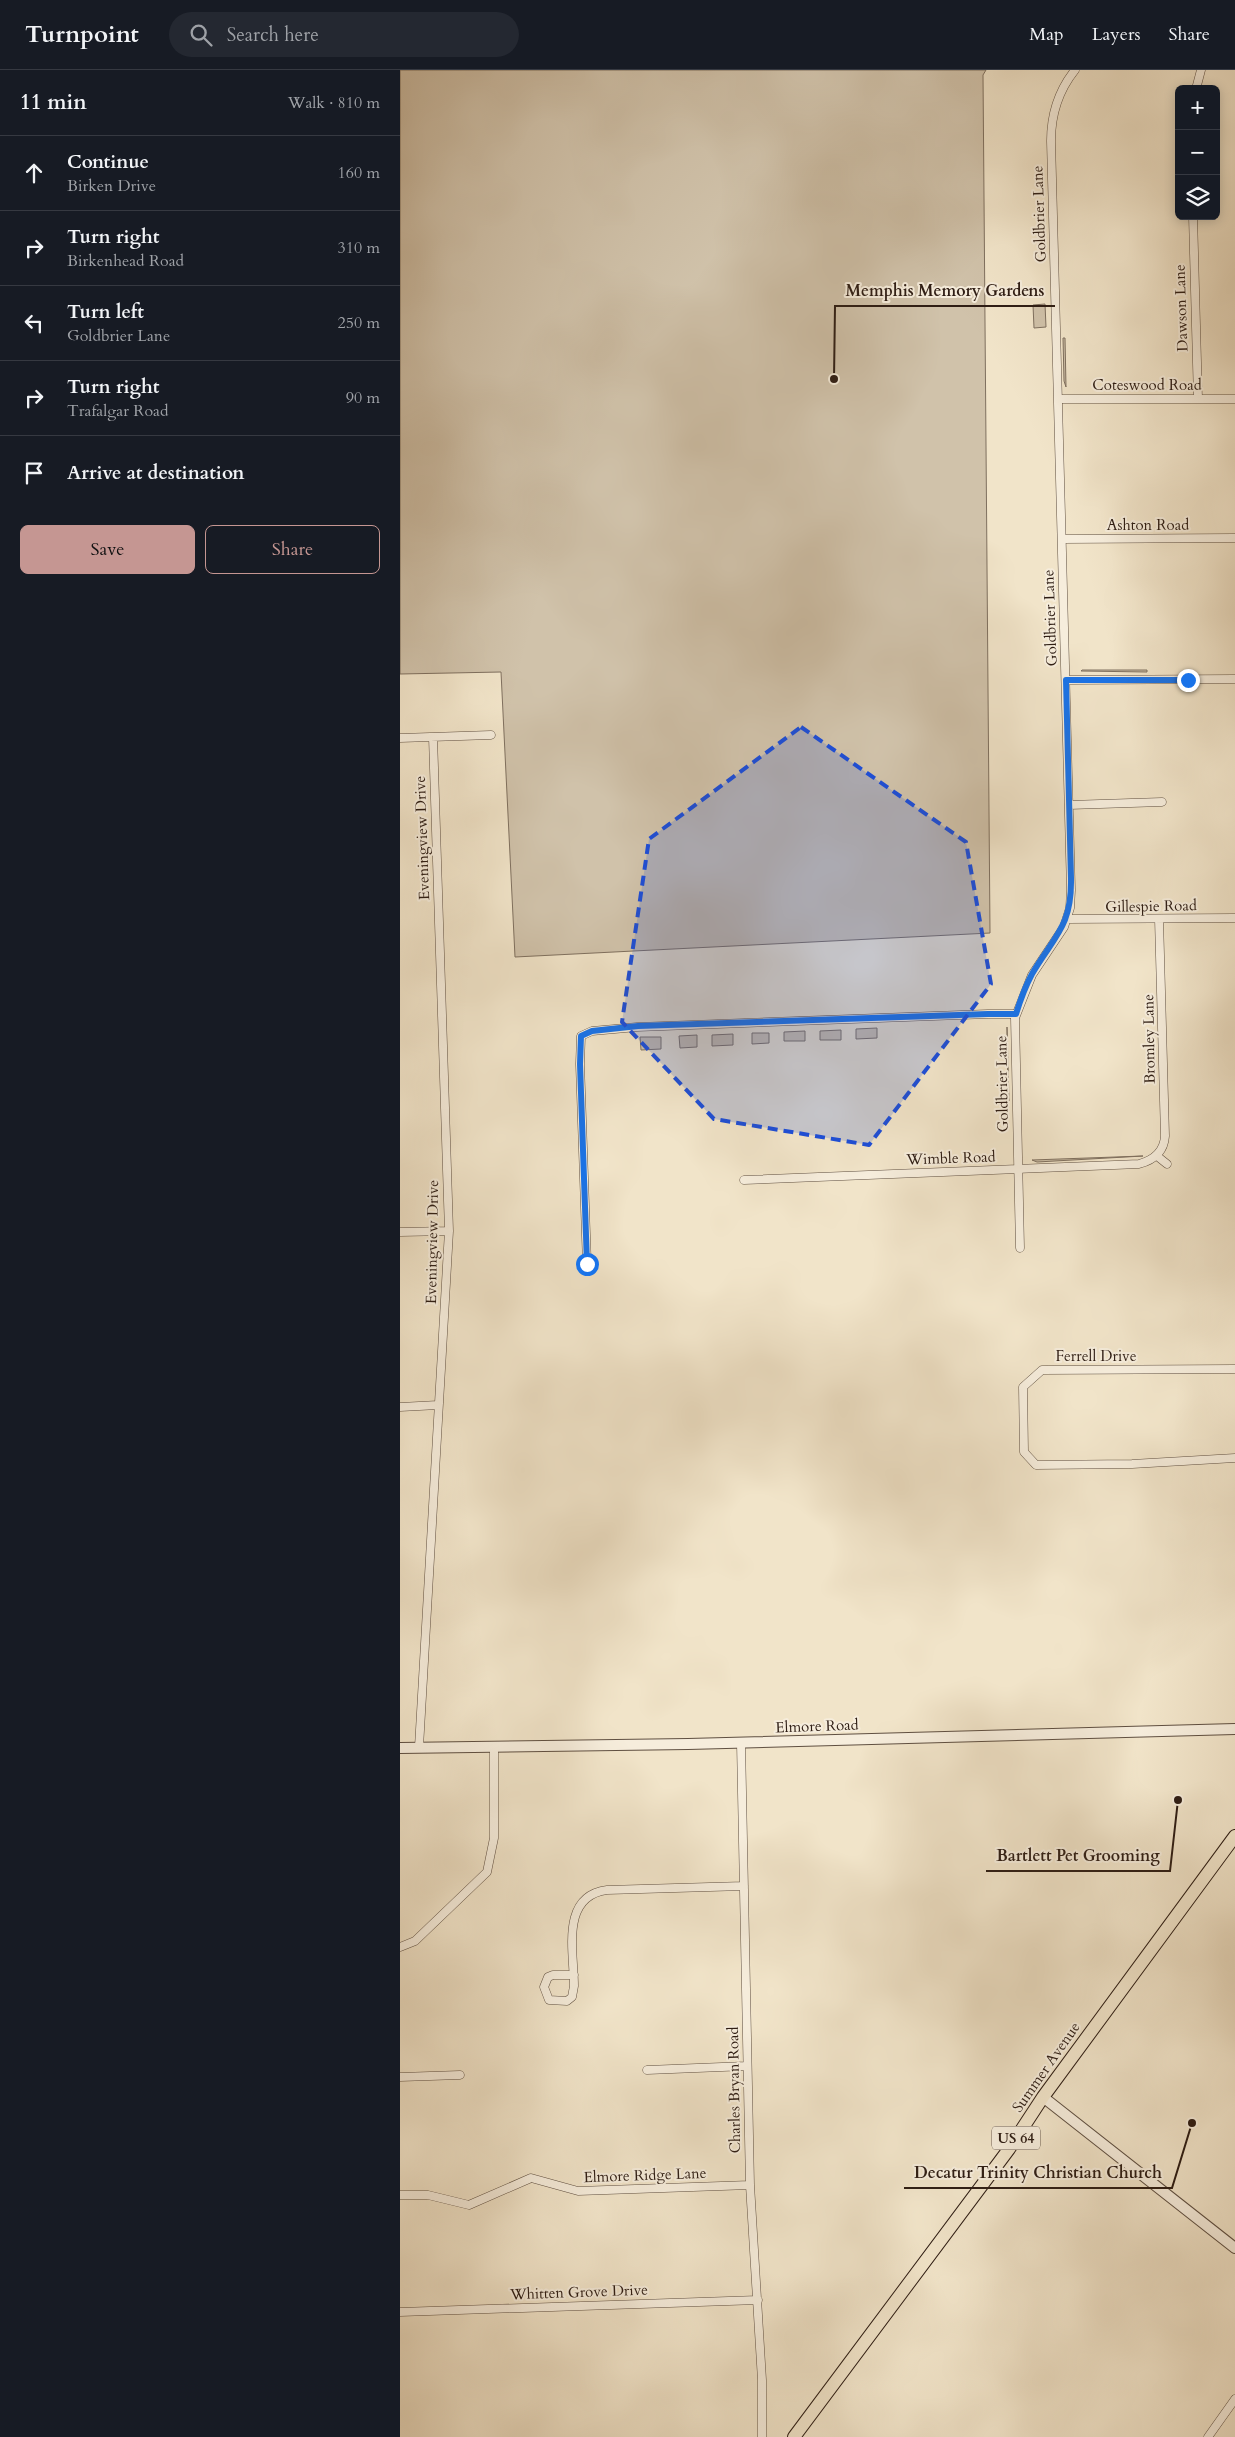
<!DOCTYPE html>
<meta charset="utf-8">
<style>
:root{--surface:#171b24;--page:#242831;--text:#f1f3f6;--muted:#9ea1a6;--line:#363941;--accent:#c59692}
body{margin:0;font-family:Cardo,serif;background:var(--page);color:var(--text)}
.controls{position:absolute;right:15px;top:15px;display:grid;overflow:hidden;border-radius:8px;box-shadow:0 2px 12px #0003}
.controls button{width:45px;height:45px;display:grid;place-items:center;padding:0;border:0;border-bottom:1px solid var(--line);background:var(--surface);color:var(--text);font:25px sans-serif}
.stop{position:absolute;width:15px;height:15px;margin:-11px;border:4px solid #1a73e8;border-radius:50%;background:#fff}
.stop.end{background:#1a73e8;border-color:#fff;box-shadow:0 1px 5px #0008}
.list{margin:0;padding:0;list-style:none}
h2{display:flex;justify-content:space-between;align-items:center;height:65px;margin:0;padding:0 20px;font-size:21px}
h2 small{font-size:16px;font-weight:400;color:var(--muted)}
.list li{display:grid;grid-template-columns:32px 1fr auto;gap:15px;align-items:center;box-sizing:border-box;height:75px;padding:0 20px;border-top:1px solid var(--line)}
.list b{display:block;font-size:19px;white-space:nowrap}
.list p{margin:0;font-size:16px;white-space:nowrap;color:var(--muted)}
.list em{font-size:16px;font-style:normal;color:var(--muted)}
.actions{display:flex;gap:10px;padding:15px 20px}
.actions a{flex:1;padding:11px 0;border:1px solid var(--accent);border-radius:8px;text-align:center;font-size:18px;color:var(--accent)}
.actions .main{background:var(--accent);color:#111}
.icon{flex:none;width:28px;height:28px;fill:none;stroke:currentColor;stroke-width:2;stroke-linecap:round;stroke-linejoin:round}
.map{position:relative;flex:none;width:835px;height:2367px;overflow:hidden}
header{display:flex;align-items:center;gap:30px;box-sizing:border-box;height:70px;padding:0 25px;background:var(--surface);border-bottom:1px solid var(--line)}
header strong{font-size:24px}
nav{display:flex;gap:28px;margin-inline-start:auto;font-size:18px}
.search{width:350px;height:45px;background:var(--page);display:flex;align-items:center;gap:12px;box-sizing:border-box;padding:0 18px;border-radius:28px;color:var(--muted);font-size:19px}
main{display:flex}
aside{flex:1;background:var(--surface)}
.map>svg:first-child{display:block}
.green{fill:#d0c2aa;stroke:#7f705f}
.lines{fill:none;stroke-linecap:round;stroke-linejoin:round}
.minor-casing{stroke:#5f4f41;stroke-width:9}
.tertiary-casing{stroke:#5f4f41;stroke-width:12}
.primary-casing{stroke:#2e1d14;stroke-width:14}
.minor{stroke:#f6eddc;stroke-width:8}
.tertiary{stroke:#f6eddc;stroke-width:10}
.primary{stroke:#f1e4c9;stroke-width:12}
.route{stroke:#1a73e8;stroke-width:6}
.marked{fill:#1d4ed8;fill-opacity:0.2;stroke:#1d4ed8;stroke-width:4;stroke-dasharray:10 6;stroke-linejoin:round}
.labels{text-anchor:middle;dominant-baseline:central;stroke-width:4;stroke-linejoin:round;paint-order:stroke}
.shield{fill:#f6eddc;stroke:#6a5b50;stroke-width:1}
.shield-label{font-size:14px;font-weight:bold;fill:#2e1d14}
.street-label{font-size:15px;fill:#2e1d14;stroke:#f6eddc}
.leader{fill:none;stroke:#2e1d14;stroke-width:2}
.callout-dot{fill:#2e1d14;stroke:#f6eddc;stroke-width:2}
.callout-label{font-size:16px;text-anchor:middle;font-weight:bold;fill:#2e1d14;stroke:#f6eddc;stroke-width:4;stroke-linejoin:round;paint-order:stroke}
</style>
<header>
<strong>Turnpoint</strong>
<div class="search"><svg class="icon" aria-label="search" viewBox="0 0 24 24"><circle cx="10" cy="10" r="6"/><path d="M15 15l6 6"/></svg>Search here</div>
<nav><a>Map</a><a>Layers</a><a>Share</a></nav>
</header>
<main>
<aside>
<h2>11 min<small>Walk · 810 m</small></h2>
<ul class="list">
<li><svg class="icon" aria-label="ahead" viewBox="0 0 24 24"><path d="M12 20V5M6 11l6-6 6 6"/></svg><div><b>Continue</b><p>Birken Drive</p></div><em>160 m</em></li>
<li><svg class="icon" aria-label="right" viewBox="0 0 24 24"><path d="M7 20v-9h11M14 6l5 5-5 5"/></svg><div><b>Turn right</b><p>Birkenhead Road</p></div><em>310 m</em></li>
<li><svg class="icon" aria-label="left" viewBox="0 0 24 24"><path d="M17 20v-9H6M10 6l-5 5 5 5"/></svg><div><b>Turn left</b><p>Goldbrier Lane</p></div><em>250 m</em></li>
<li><svg class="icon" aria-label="right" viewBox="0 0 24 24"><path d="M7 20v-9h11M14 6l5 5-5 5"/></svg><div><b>Turn right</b><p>Trafalgar Road</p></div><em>90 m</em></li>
<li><svg class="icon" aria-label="arrive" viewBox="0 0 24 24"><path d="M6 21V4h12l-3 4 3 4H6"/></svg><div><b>Arrive at destination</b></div></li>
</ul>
<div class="actions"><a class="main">Save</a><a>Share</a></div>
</aside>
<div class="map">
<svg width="835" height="2367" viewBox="0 0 835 2367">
<rect width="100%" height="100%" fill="#f1e4c9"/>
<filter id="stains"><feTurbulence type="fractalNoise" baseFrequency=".004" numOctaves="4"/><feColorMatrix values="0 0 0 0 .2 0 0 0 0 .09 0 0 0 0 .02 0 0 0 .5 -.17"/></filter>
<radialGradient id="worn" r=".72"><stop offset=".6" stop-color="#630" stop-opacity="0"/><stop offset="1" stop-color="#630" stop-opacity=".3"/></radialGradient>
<path class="green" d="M0,0H586L583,5L590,863L115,887L101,602L0,604Z
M645,234L646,257L634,258L633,235Z
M663,268H665L666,317L664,311Z
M747,600V602L681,601L682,600Z
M607,957L609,1031L608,1032Z
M477,958V968L456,969V959Z
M441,960V970H420V961Z
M405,961V971H384V962Z
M352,963H369V973L352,974Z
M333,964V975L312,976V965Z
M297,965V977L280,978L279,966Z
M240,967H261V979L241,980Z
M743,1086L637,1092L632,1090Z"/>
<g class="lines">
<g class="minor-casing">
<path id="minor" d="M796,19L801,0
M793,146L798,329
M658,329H835
M662,469L835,468
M666,610L835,609
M0,668L91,665
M669,735L762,732
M667,849L835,848
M757,1086L767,1094
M344,1110L739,1094C754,1090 764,1082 765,1066L759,849
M0,1162L49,1161
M620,1178L615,948L632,905L664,857L670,838L671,820L651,71C651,45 659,20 675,0
M187,1194L180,994L181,966L192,961L237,957L588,944H615
M835,1299L642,1300L623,1317L624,1382L636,1395L732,1394L835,1388
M0,1337L38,1335
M341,1673L350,2115L362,2310V2367
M19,1677L49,1161L33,667
M0,1877L15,1871L87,1802L94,1768V1677
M174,1905H153L148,1907L144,1917L149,1930L167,1931L172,1927L174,1916C174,1882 160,1826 207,1820L344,1816
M247,2000L347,1996
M0,2007L60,2005
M0,2125H28L69,2135L131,2108L178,2121L350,2115
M0,2242L358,2230
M808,2367L835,2329"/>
</g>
<g class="tertiary-casing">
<path id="tertiary" d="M0,1678L288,1674L835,1659
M643,2027L835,2178"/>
</g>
<g class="primary-casing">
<path id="primary" d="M394,2367L609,2079L643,2027L835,1766"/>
</g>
<use href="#minor" class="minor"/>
<use href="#tertiary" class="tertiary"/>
<use href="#primary" class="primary"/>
</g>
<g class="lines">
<path class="route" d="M187,1194L180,994L181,966L192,961L238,956L588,944H616C620,931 625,917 632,904C654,866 672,857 671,808L666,610H788"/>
</g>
<path class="marked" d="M401,657L566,772L591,914L469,1075L314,1049L222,952L249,769Z"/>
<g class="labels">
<rect class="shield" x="592" y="2056.5" width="48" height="23" rx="4"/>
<g class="shield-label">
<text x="616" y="2068">US 64</text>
</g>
<g class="street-label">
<text transform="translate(639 144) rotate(-92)">Goldbrier Lane</text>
<text transform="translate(781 238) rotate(-92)">Dawson Lane</text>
<text x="747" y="315">Coteswood Road</text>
<text x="748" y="455">Ashton Road</text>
<text transform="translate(650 548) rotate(-92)">Goldbrier Lane</text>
<text transform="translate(22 768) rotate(-92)">Eveningview Drive</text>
<text transform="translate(751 836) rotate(-1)">Gillespie Road</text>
<text transform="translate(749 969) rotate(-91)">Bromley Lane</text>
<text transform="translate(602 1014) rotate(-91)">Goldbrier Lane</text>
<text transform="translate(551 1088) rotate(-2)">Wimble Road</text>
<text transform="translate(32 1172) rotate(-89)">Eveningview Drive</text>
<text x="696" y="1286">Ferrell Drive</text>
<text transform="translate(417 1656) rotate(-2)">Elmore Road</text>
<text transform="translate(646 1997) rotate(-55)">Summer Avenue</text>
<text transform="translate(334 2020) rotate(-91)">Charles Bryan Road</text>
<text transform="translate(245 2105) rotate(-2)">Elmore Ridge Lane</text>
<text transform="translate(179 2222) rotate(-2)">Whitten Grove Drive</text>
</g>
</g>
<path class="leader" d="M434 309L435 236H655M778 1730L770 1801H586M792 2053L772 2118H504"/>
<g class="callout-dot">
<circle cx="434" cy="309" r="5"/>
<circle cx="778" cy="1730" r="5"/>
<circle cx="792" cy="2053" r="5"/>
</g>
<g class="callout-label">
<text x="545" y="226">Memphis Memory Gardens</text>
<text x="678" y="1791">Bartlett Pet Grooming</text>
<text x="638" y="2108">Decatur Trinity Christian Church</text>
</g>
<rect width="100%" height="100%" filter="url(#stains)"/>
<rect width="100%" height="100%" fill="url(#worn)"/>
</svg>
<div class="controls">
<button>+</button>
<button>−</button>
<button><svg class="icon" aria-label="layers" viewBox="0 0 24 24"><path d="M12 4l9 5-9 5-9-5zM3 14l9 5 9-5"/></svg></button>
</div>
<div class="stop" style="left:187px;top:1194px"></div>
<div class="stop end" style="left:788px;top:610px"></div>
</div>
</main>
